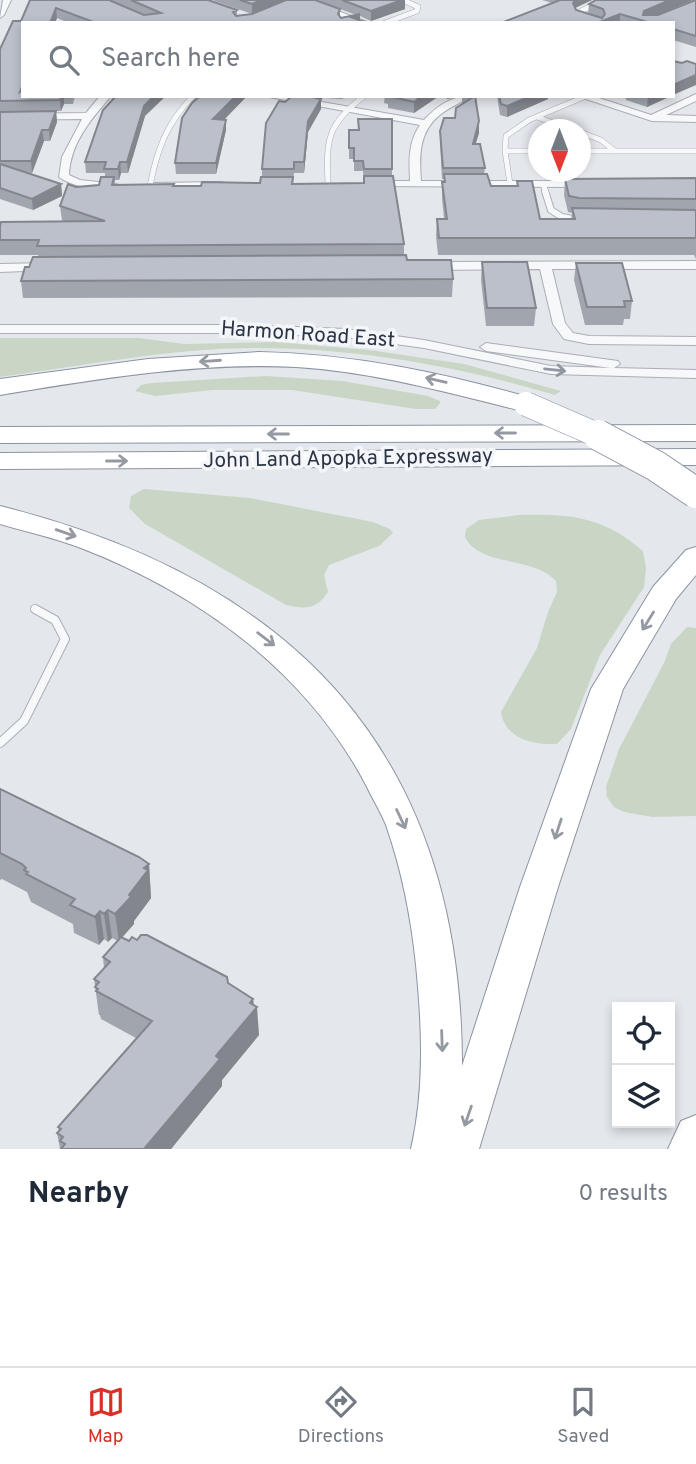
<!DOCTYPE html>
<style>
:root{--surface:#fff;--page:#f2f2f3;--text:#1f2937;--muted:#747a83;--line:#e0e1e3;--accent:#d93025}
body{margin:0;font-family:Overpass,sans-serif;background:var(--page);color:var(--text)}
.controls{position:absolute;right:21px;bottom:21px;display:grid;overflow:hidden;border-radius:0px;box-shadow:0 4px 10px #0003}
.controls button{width:63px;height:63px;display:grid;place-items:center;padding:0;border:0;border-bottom:2px solid var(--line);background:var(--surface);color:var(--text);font:35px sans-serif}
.compass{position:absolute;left:528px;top:119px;width:63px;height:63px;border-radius:50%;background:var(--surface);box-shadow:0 4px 10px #0003;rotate:180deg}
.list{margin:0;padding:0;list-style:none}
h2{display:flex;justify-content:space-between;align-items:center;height:91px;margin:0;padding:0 28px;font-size:30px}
h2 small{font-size:23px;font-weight:400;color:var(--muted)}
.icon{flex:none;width:38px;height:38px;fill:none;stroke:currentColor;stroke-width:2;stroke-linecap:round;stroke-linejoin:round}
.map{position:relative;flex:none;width:696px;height:1149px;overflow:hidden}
.search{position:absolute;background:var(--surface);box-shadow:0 4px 10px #0003;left:21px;right:21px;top:21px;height:77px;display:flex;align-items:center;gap:18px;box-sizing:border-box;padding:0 24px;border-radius:0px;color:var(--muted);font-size:26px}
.sheet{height:217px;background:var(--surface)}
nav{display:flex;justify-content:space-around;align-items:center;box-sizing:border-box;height:98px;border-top:2px solid var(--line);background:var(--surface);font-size:19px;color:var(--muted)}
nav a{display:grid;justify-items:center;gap:4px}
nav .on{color:var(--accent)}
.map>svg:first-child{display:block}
.green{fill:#c9d6c5}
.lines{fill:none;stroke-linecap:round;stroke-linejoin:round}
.service-far2-casing{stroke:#a9aeb7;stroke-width:6}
.service-far1-casing{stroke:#a9aeb7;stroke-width:8}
.service-casing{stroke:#a9aeb7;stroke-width:10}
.minor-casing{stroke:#a9aeb7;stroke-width:2}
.motorway-casing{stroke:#8b94a3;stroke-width:2}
.service-far2{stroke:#f7f8fa;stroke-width:5}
.service-far1{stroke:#f7f8fa;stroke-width:6}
.service{stroke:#f7f8fa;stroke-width:8}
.minor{fill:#f7f8fa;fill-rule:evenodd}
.motorway{fill:#fff;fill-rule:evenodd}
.motorway-bridge-far1-casing{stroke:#8b94a3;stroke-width:25;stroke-linecap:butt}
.motorway-bridge-casing{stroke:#8b94a3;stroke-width:32;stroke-linecap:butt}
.motorway-bridge-far1{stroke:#fff;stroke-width:24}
.motorway-bridge{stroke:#fff;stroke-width:30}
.wall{fill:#a1a5ae;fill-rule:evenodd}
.shaded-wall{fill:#83868d}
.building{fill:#bbc0ca;stroke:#83868d;stroke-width:2}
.oneway{stroke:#959aa2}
.oneway2{stroke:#9196a0}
.labels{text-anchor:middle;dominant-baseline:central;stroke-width:7;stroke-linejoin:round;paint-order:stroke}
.street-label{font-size:21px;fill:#2b3445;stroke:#f4f6f9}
</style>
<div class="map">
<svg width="696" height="1149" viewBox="0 0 696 1149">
<rect width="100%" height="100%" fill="#e4e7ec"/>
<path class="green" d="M0,338H139L184,344L276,342L369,350L464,364L561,391L555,395C457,366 357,348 255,348C171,348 83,366 0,377Z
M266,376L342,381L428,396L440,401V403L435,409H416L292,390H213L155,396L135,391L141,385L152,383Z
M144,489L250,498L373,522L390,529L393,533L379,546L329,565L324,575L328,592C316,610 306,609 286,605L145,524L129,508L131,496Z
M519,515C571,514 602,516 643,551L646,568L644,587L600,655L571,729L557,744C533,745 505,739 501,712L537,648L548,612L557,592L556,581C533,555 481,568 465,537L466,529L479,520Z
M687,627L696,628V816L652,817L624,812L614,807L607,797L606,787L619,749L664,663L671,644Z"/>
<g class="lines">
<g class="service-far2-casing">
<path id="service-far2" d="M385,23L417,11L418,7L403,0
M599,23L578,16L577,13L604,0
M537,117L573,130
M580,132L601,140L615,151
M505,151H538
M580,151H696
M328,184C326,139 327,125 364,96
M510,184L505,151L506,136L529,120L586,96
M543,184L546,192
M150,186C157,149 167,123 193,96"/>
</g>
<g class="service-far1-casing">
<path id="service-far1" d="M545,191L551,210L562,217L578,220"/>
</g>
<g class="service-casing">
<path id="service" d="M0,743L24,721L65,639L55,620L35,609"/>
</g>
<g class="minor-casing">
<path id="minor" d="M3,0H11L4,15L0,18Z
M296,0H308L370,23H357Z
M696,94V101L666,115L696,116V122L652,121L577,96H593L651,115Z
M100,96H111C91,119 70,144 69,175L80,180L117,184L118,186C107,194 70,186 59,177L62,157L82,119L0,120V114L86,113Z
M264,96H288L424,120C437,106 451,96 470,96C461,103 450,107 441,114C419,131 419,155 421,181H585L590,184L585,187L369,186V182L373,181H410C409,161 408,142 420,125Z
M221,182L225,183V187L152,189L147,186L152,183Z
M696,261V269H552L565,323L573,333L589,336L696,337V345L589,344L564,339L553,324L540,269L432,270L426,266L432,262Z
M46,263L52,267L50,270L0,272V264Z
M0,325H251L345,329L424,340L551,366L611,368L486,351L480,347L486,343L618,361L620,364L614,368L696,370V378L551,374L424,348L345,337L251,333H0Z"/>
</g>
<g class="motorway-casing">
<path id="motorway" d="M259,352C354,354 444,373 535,399L539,404L535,409L526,412C450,393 375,372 296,367C197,362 98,379 0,395V379L148,359Z
M696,425V441L0,443V427Z
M696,449V465L0,469V453Z
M0,506C295,580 462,754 462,1066L520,887L591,689L653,587L686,550L696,547V575L676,599L623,689L558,887L479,1149H411C425,1088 422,1026 416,965C411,917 402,871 386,825C381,812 373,800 367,787C308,673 200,594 81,548C55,538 27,532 0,524Z
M696,1115V1149H668L681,1121Z"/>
</g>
<use href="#service-far2" class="service-far2"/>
<use href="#service-far1" class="service-far1"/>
<use href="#service" class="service"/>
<use href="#minor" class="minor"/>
<use href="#motorway" class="motorway"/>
<g class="motorway-bridge-far1-casing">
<path id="motorway-bridge-far1" d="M526,404L602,437"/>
</g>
<g class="motorway-bridge-casing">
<path id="motorway-bridge" d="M598,435L656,466L696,493"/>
</g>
<use href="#motorway-bridge-far1" class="motorway-bridge-far1"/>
<use href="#motorway-bridge" class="motorway-bridge"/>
</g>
<path class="wall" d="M30,0H208L237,10V15L252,14L212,0H405V9L371,21L360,16V20L367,23H69L57,18L55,23H23V96H75L73,104H64L61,111H43H56L57,122L50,141H44L32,173H26L61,184L62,196L33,210L0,199V49L21,21ZM340,9L356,15L341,18L340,17Z
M542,0H592L575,8L576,10L588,14L589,4L693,0L656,15H658L696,0V47L673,40V23H501L552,3Z
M200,96H247L224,120L226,130L216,174H176L175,163Z
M292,96H347L342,99L311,97L321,109L308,132L304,173H294L293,184L364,183L363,171H354V159H349V130H358L392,119V176L404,244V255L407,260L453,279L452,297L23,298L21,281L29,267L39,257L38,255H0V226L64,221L62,220L60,206L76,187L99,185L105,177V173H86L85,162L145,116L128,173H121L119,180H115V185L174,184V186H201L260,183L262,177V169L285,102Z
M385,96H439L414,113L388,108V104L384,103Z
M462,96H487L476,98L479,121V133L475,144L485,168L484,174L491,186H517V181L540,219H571L572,213L568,212L564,195L565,179L696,178V259L694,255H438L436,236L437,219H444L442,198V182H444V179H442L440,142V131L455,118L462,104Z
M497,96H548V99L507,117L500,115Z
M625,96H671L647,107L626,100Z
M482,262L536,308L534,326H486L481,280Z
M576,263L632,301L630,319H624L623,325H585L574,280Z
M0,789L149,864L151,898L134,921V924L122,937L228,983L253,999L259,1035L222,1080V1086L171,1149H60L57,1133L59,1131L58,1127L136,1038L101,1019L100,1015H99L94,979L104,969L103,957L118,941L112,938L108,942L104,939L99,945L74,933L73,924L31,902L27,892L2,879L0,880Z"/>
<path class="shaded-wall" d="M262,0H287L252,14V4Z
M402,0H405V9L371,21V11Z
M575,0H592L575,8L573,3Z
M670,0H693L643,21L644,11Z
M56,8L57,18L55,23H50Z
M360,14V23L351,17Z
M620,14V23H597Z
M696,75V85L673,95V85Z
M62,96H64V104L61,111L60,100Z
M154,96H166L145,116L128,173L127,162L144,106Z
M236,96H247L214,130L213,119Z
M422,96H439L414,113V102Z
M447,96H461L447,99Z
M531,96H548V99L507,117V106Z
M648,96H671L647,107Z
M321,99V109L308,132L304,173V162L308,121Z
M56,111L57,122L50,141L49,130Z
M226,120V130L216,174V163Z
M479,121V133L472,156L473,144Z
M42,130L44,141L32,173L31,161Z
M120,162L121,173L119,180L118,169Z
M61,184L62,196L33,210L32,199Z
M149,864L151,898L134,921V924L119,941L115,914L129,895L144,868Z
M108,910L112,938L108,942L104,914Z
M100,911L104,939L99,945L95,917Z
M253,999L254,1011L257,1007L259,1035L222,1080V1086L171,1149H144L216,1056Z"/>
<path class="building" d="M30,0H109L144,15L161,13L131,0H208L237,10L233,12L236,16L252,14L286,0H315L340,9L338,14L341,18L360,14L351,17L367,23H96L56,8L50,23H23V84L20,92L23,90V96H62L60,100L0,101V49L13,21H21Z
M240,0H262L252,4Z
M342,0H402L371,11Z
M560,0H575L573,3L576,10L602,18L605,14L603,9L589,4L596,0H670L644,11L643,15H658L696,0V36L673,29V23H651L620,14L597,23H501Z
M673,61L682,63L687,61L696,64V75L673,85Z
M116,96H154L144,106L127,162H120L118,169H104L106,162H85L103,110Z
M200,96H236L213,119L226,120L216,163H175L182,118L192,103Z
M292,96H308L321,99L308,121L304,162H294V169H262L266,123L279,101L285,102Z
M388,96H422L414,102Z
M470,96H475L479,121L473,144H480L485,168H443L440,131L444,118H455L456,108L473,97Z
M499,96H531L507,106L501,104Z
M56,111L49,130H42L31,161H0V112Z
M358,119H392V169H364L363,161H354V148H349V130H359Z
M0,164L61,184L32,199L0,188Z
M444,174H487L491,186H518L517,181H532L540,219H575L572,208L696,210V238H439L437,219H447L442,182H445Z
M364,176H393L404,244L37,246L39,240H0V226L1,222L105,221L60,206L68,184L76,187L99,185L101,177H114L112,185L174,184L173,186H201L202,182L260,183L261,177H293L292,184L364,183Z
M696,178V199L579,198L569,196L565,179Z
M406,255L407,260H451L453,279L21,281L25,267H29L33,257Z
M482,262H527L536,308H487Z
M576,263H622L632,301H624L625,307H587Z
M0,789L139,857L149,864L144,868L148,870L129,895L131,897L115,914L108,910L104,914L100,911L95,917L70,905L75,899L26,874L28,872L24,870L26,868L22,864L0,853Z
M141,935H147L227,977L228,983L253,999L250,1003L257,1007L219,1052L216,1056L220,1059L144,1149H61L65,1144L60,1141L63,1137L57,1133L61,1129L58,1127L152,1021L96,991L98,989L95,987L99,982L94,979L110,962L103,957L121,937L129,941L132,937L137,940Z"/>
<defs><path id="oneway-shaft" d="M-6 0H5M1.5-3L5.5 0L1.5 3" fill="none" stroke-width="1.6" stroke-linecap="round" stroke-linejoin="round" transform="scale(1.75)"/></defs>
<g class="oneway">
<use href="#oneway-shaft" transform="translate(210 361) rotate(176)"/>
<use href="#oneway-shaft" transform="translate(436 380) rotate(-167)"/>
<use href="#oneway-shaft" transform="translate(505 433) rotate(180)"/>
<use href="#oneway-shaft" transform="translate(278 434) rotate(180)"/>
<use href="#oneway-shaft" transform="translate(117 461)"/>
<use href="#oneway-shaft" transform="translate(66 533) rotate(19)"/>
<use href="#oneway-shaft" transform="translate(648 621) rotate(122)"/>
<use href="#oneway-shaft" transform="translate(266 639) rotate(37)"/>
<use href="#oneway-shaft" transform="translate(401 819) rotate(65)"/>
<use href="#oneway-shaft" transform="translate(558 829) rotate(108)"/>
<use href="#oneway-shaft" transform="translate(442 1041) rotate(88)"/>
<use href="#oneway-shaft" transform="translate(468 1116) rotate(109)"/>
</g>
<use class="oneway2" href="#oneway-shaft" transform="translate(555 370) rotate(6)"/>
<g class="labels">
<g class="street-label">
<text transform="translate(308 335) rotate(4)">Harmon Road East</text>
<text transform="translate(348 459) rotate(-1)">John Land Apopka Expressway</text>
</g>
</g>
</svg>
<div class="controls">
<button><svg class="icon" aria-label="locate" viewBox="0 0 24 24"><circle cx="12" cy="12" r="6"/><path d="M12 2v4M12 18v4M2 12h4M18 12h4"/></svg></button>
<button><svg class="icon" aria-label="layers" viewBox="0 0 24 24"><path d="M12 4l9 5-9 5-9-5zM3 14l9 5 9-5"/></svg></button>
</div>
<svg class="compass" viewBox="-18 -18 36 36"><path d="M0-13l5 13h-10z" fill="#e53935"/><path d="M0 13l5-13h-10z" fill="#747a83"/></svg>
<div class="search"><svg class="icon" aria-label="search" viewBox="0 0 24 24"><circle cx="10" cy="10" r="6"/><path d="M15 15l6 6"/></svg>Search here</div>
</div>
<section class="sheet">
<h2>Nearby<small>0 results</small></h2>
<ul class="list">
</ul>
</section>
<nav>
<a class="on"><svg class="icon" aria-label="map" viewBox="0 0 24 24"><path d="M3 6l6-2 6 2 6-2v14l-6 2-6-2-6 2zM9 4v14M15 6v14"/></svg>Map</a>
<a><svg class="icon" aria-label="directions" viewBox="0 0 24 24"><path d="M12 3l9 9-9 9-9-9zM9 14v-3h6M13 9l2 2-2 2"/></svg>Directions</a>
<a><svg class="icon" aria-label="saved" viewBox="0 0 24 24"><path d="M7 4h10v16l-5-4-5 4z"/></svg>Saved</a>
</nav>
